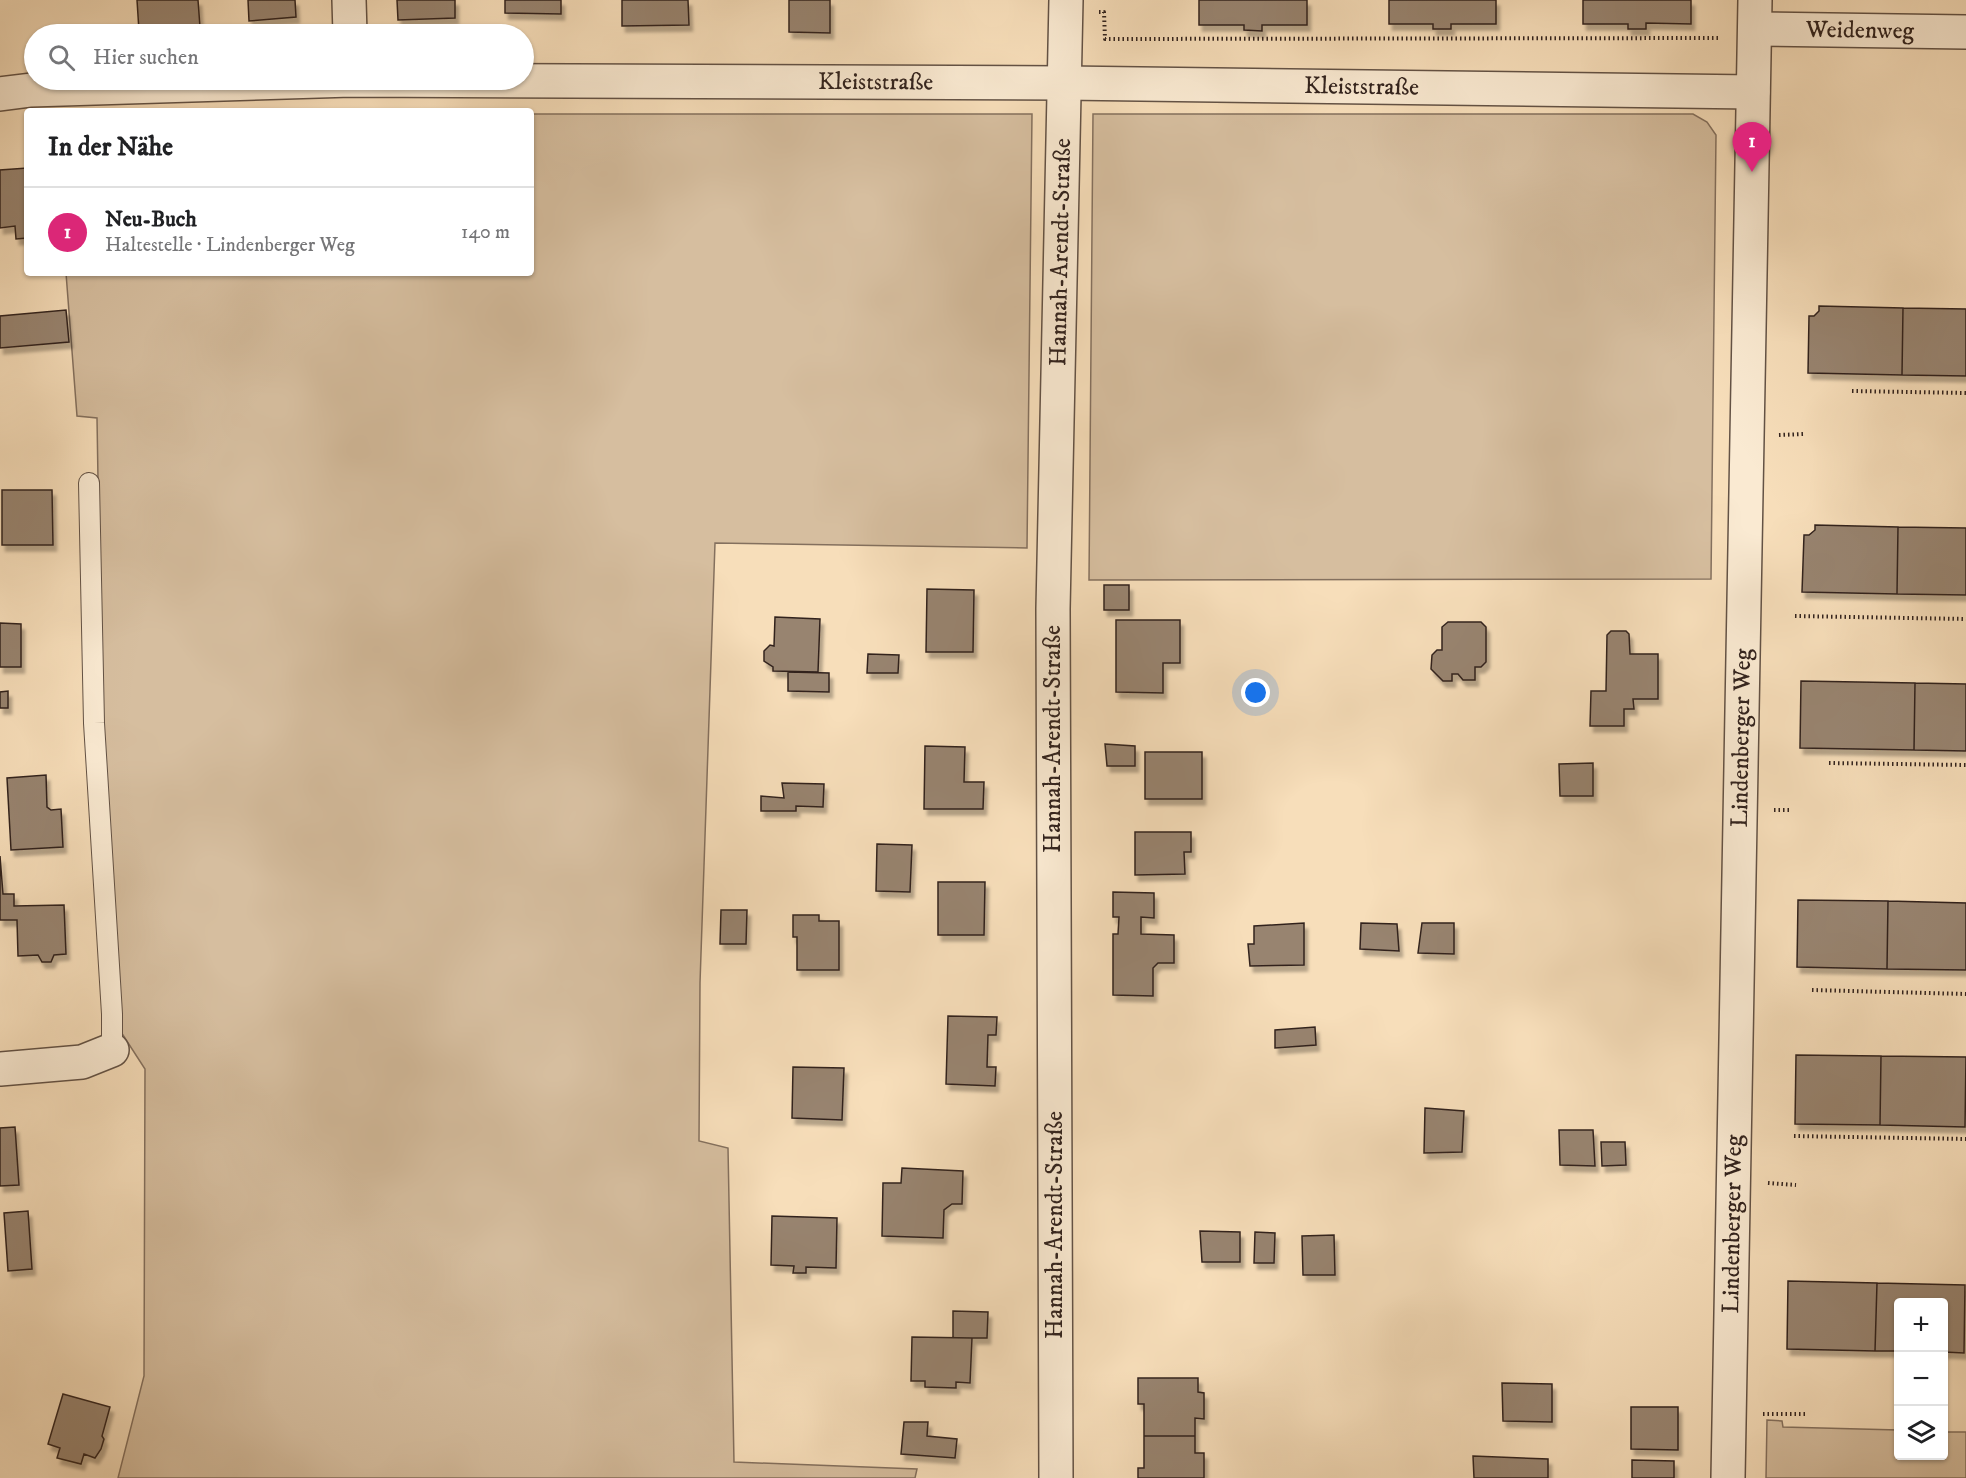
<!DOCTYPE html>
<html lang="de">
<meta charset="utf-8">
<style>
:root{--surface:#fff;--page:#f2f2f2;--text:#202124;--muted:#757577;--line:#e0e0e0;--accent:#db2777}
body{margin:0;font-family:"IM FELL DW Pica",serif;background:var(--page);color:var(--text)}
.controls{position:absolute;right:18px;bottom:18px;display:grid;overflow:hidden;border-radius:6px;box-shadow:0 2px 4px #0004}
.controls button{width:54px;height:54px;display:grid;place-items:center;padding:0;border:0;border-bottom:2px solid var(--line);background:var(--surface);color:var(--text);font:30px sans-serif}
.you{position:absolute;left:1256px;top:693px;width:21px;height:21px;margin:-15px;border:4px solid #fff;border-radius:50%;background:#1a73e8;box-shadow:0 0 0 9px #1a73e833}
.badge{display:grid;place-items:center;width:39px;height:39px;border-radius:50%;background:var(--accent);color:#fff;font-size:20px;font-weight:700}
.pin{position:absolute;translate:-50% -50px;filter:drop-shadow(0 2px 3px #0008)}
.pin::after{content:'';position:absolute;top:32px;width:21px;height:18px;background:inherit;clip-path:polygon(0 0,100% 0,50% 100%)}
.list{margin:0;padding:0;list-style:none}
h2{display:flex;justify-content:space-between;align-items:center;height:78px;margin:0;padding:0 24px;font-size:26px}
h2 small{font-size:20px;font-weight:400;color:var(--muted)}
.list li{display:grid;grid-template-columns:39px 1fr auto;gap:18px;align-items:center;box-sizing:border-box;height:90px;padding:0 24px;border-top:2px solid var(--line)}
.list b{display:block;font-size:22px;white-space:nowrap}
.list p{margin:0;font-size:20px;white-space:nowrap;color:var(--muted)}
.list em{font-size:20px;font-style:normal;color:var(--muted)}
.icon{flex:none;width:33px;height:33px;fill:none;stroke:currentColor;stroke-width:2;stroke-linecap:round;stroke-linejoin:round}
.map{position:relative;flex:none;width:1966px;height:1478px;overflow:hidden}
.search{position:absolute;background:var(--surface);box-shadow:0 2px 4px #0004;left:24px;top:24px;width:510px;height:66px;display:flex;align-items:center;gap:15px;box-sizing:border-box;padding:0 21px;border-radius:33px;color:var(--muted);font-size:22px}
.panel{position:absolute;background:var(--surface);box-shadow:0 2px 4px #0004;left:24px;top:108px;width:510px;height:168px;border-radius:6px}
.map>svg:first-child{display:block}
.green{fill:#d6be9f;stroke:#84705e;stroke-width:1.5}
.building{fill:#98846f;stroke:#32231e;stroke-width:1.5;filter:url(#shadow)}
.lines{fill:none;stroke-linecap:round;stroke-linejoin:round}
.lane-casing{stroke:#635245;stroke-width:22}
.street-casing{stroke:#635245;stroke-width:36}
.path{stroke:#32231e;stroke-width:4;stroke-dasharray:1.5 3;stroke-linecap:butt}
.lane{stroke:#faead2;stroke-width:20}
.street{stroke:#faead2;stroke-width:33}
.labels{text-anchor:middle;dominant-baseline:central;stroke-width:6;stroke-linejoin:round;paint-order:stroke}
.street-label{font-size:24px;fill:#32231e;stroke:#faead2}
</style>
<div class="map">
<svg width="1966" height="1478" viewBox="0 0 1966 1478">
<defs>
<filter id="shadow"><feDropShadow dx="3.5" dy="6" stdDeviation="1.5" flood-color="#0004"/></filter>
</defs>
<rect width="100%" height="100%" fill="#f7deba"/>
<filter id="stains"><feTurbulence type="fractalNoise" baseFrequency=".00333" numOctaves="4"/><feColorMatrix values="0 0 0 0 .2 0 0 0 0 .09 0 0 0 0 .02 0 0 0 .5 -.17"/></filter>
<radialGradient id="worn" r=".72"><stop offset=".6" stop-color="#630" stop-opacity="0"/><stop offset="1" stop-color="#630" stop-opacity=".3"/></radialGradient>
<path class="green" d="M531,114H1032L1027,548L715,543L700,983L699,1141L728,1148L734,1462L917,1469L915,1478H118L144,1376L145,1069L121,1032L102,726L97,418L77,416L66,273H531Z
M1093,114H1693L1707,122L1716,135L1711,579L1089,580Z
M1767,1420L1782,1421L1783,1427L1898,1430V1456H1944V1432H1966V1478H1766Z"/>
<path class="building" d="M137,0H198L200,27L139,31Z
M248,0H295L296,17L249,21Z
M397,0H455V18L398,20Z
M505,0H561V14L505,13Z
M622,0H688L689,25L622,26Z
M789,0H830V33L789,32Z
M1199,0H1307V25H1262V31L1244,30V25H1199Z
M1389,0H1496V24H1451V29H1433V24H1389Z
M1583,0H1691V24L1646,23V29H1628V24H1583Z
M27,168V238L16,239L15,226L0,228V170Z
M1819,306L1903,308L1902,375L1808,373L1809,316H1814L1819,311Z
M1903,308L1966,309V376L1902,375Z
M66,310L69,342L0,348V316Z
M2,490H52L53,545H2Z
M1815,525L1898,527L1897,594L1802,592L1804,535H1809L1815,530Z
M1898,527L1966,528V595L1897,594Z
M1104,585H1129V610H1104Z
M927,589L974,590L973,652H926Z
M775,617L820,619L818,672L773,671V667L764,661V651L770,645L774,646Z
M1116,620H1180V663H1163V693L1116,692Z
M1448,622H1481L1486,627V662L1481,667H1475V680H1463L1458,674H1452V681H1443L1431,669L1432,655L1437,650H1442V627Z
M0,623L21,624V667H0Z
M1611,631H1626L1629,634L1630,654H1658V699H1633L1634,709H1624V726H1590L1591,691H1606L1607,635Z
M868,654L899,655L898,673H867Z
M788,672L829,673V692L788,691Z
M1801,681L1915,683L1914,750L1800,748Z
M1915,683L1966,684V751L1914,750Z
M8,691V708H0V692Z
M1105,744L1135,746V766H1107Z
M925,746L965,747L964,782H984L983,809H924Z
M1145,752H1202V799H1145Z
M1593,763V796H1560L1559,764Z
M46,775L47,807L51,810L61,809L63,847L11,850L7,778Z
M782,783L824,784L823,807L796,806V811H761V796L784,798Z
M1135,832H1191V852H1184L1185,874L1135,875Z
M877,844L912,845L910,892L876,891Z
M0,856L3,894H14V906L64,905L66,954L54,955L51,962H42L38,955L18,956L17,920H0Z
M938,882H985L984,935H938Z
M1113,892L1154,893V918L1141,917V934L1174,935V963H1158L1153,968V996L1113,995V934H1118L1119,917H1113Z
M1798,900L1888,901L1887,969L1797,967Z
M1888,901L1966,903V970L1887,969Z
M721,910H747L746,944H720Z
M793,915H819V921H839V970H797V937H793Z
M1304,923V965L1250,966L1248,944H1254V926Z
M1361,923L1397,924L1399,951L1360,949Z
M1422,923H1454V954L1418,953Z
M948,1016L997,1017L996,1035H988L987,1067H996L995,1086L946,1084Z
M1315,1027L1316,1045L1275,1048V1030Z
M1796,1055L1881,1056L1880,1125L1795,1124Z
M1881,1056L1966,1057L1965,1127L1880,1125Z
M793,1067L844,1068L842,1120L792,1118Z
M1425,1108L1464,1111L1462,1152L1424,1153Z
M15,1127L19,1185L0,1186V1128Z
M1559,1130H1593L1595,1166L1560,1165Z
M1601,1142H1625L1626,1165L1602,1166Z
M902,1168L963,1171L962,1204H952L944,1210L943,1238L882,1236L883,1183H901Z
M28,1211L32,1269L8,1271L4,1213Z
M772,1216L837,1218L836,1268L806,1267V1273H793L794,1266L771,1265Z
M1200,1231L1240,1232V1262H1202Z
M1255,1232L1275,1233L1274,1263H1254Z
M1334,1235L1335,1275H1303L1302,1236Z
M1788,1281L1877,1283L1875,1351L1787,1349Z
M1877,1283L1965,1285L1964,1353L1944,1352V1302H1898V1351H1875Z
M953,1311L988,1312L987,1338H953Z
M912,1337L972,1338L970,1383L956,1382V1388L925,1387V1381H911Z
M1138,1378H1198V1392L1204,1393V1419L1195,1418V1436H1144V1404H1138Z
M1502,1383L1552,1384V1422L1503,1421Z
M63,1394L110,1407L102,1436L104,1439L101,1449L95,1458L84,1454L81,1464L57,1458L60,1448L48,1444Z
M1631,1407H1678V1450L1631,1449Z
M904,1422H928L927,1436L957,1439L955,1458L901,1454Z
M1144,1436H1195V1453H1204V1478H1138V1468H1144Z
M1473,1456L1548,1459V1478H1474Z
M1632,1460L1674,1461V1478H1632Z"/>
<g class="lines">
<g class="lane-casing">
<path id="lane" d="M89,483L94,723L112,1014V1050"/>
</g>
<g class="street-casing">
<g id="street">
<path d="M349,0L350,34"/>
<path id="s1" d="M1755,29L1966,32"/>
<path id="s2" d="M0,94L31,90L351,80L1065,83L1753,92"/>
<path d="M0,1069L82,1062L112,1050"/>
<path id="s3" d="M1056,1478L1053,609L1066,0"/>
<path id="s4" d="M1728,1478L1755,0"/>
</g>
</g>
<path class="path" d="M1099,12H1104L1105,39L1720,38
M1852,391L1966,393
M1779,435L1804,434
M1795,616L1966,619
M1829,763L1966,765
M1774,810H1791
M1812,990L1966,994
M1794,1136L1966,1139
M1768,1183L1796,1185
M1763,1414H1805"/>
<use href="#lane" class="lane"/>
<use href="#street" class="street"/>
</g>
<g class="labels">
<g class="street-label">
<text stroke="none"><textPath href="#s1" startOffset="105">Weidenweg</textPath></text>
<text stroke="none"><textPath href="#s2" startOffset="876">Kleiststraße</textPath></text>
<text stroke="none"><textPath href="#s2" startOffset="1362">Kleiststraße</textPath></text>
<text stroke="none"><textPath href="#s3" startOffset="1226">Hannah-Arendt-Straße</textPath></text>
<text transform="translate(1053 739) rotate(-90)">Hannah-Arendt-Straße</text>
<text stroke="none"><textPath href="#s4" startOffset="740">Lindenberger Weg</textPath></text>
<text transform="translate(1055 1225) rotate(-90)">Hannah-Arendt-Straße</text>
<text stroke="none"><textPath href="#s4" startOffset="254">Lindenberger Weg</textPath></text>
</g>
</g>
<rect width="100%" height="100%" filter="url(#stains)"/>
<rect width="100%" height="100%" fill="url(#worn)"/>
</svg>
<div class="controls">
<button>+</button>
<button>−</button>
<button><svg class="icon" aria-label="layers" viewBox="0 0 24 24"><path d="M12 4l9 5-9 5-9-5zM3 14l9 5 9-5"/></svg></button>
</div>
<div class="you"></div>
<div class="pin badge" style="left:1752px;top:172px">1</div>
<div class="search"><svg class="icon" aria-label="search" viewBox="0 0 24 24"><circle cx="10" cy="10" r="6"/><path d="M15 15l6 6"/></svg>Hier suchen</div>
<section class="panel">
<h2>In der Nähe<small></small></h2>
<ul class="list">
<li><span class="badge">1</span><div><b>Neu-Buch</b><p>Haltestelle · Lindenberger Weg</p></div><em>140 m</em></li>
</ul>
</section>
</div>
